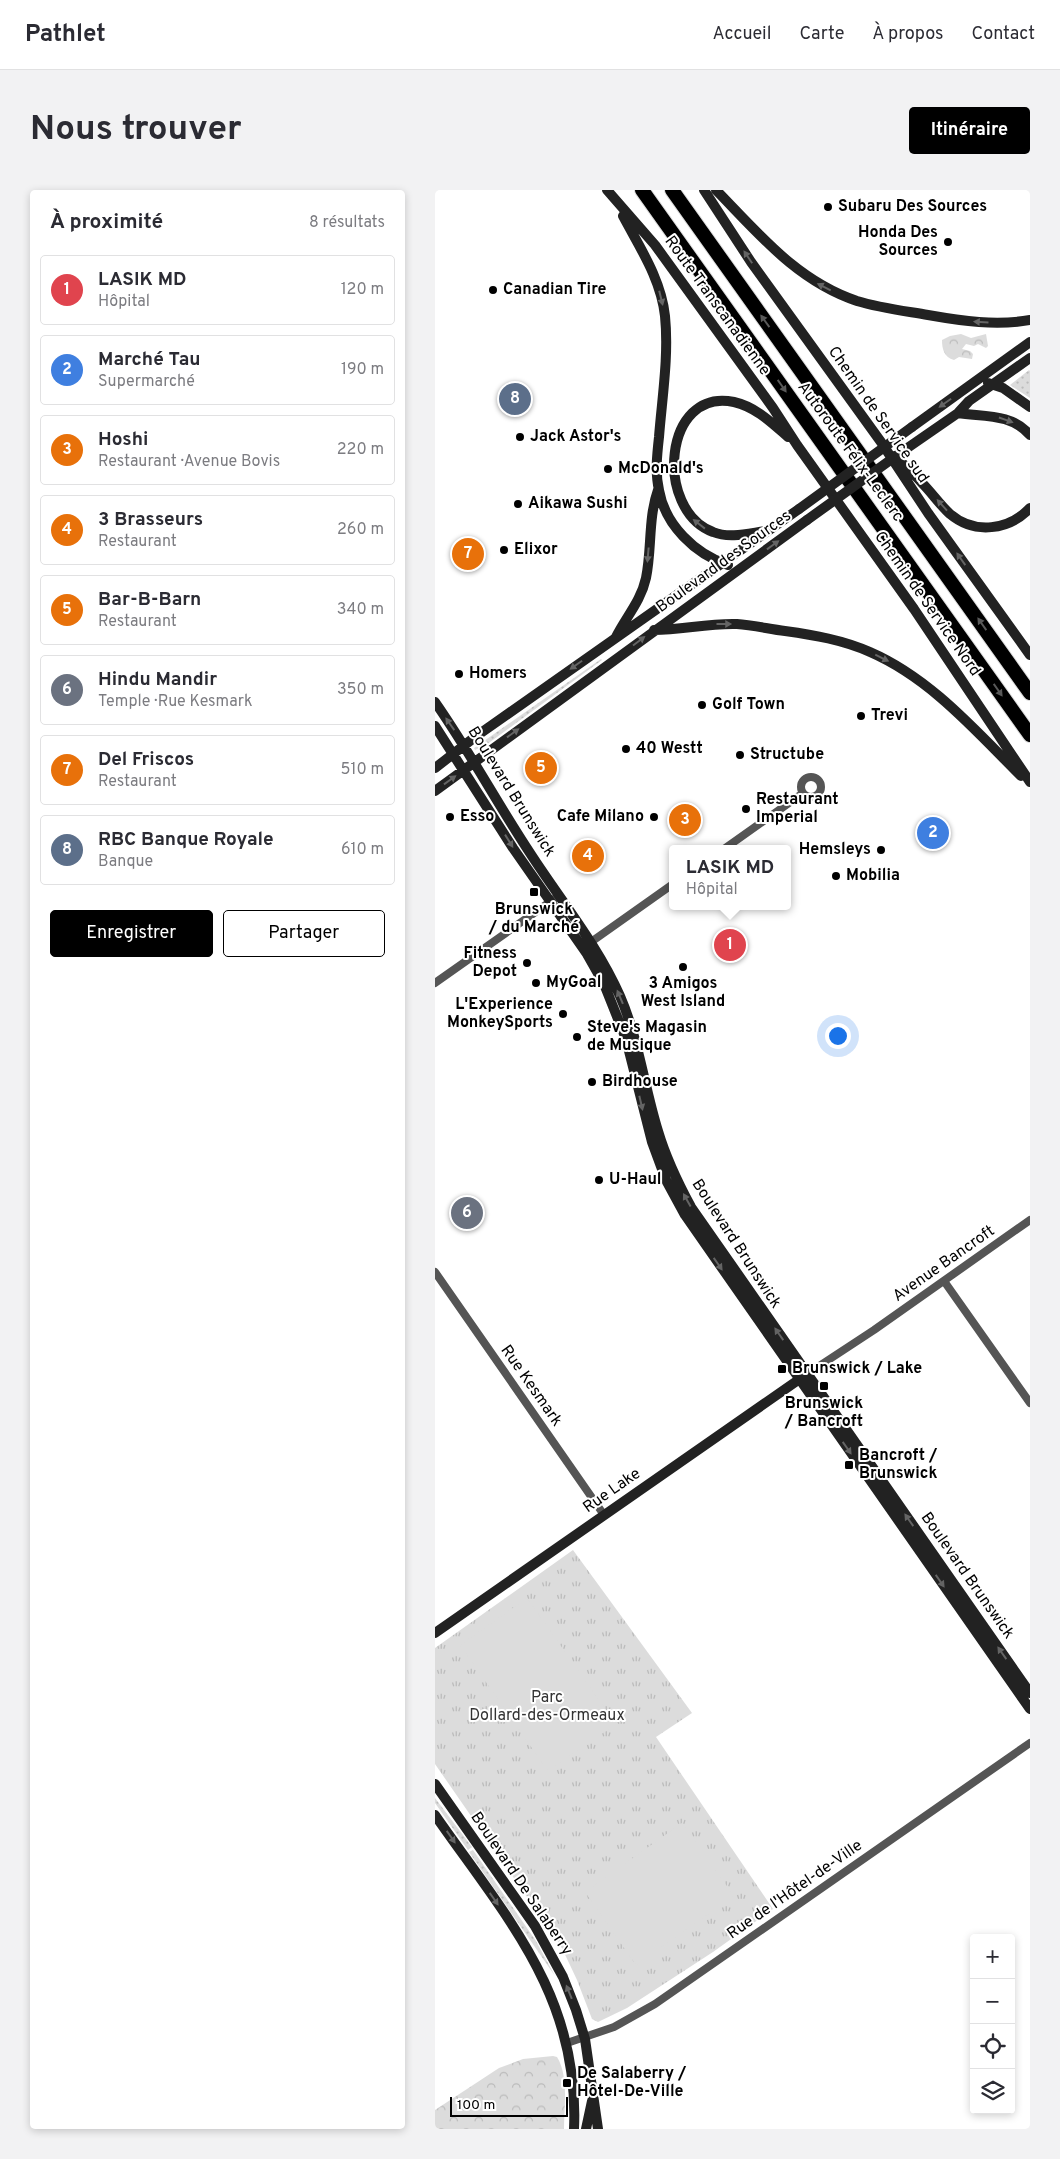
<!DOCTYPE html>
<html lang="fr">
<meta charset="utf-8">
<style>
:root{--surface:#fff;--page:#f2f2f3;--text:#2b2b33;--muted:#7c7c81;--line:#e1e1e2;--accent:#000}
body{margin:0;font-family:Overpass,sans-serif;background:var(--page);color:var(--text)}
.controls{position:absolute;right:15px;bottom:15px;display:grid;overflow:hidden;border-radius:5px;box-shadow:0 2px 8px #0003}
.controls button{width:45px;height:45px;display:grid;place-items:center;padding:0;border:0;border-bottom:1px solid var(--line);background:var(--surface);color:var(--text);font:25px sans-serif}
.scale{position:absolute;left:15px;bottom:12px;width:118px;box-sizing:border-box;padding-left:5px;border:2px solid #000;border-top:0;font-size:14px;line-height:18px;white-space:nowrap;color:#000;-webkit-text-stroke:4px #fff;paint-order:stroke}
.you{position:absolute;left:402px;top:845px;width:18px;height:18px;margin:-12px;border:4px solid #fff;border-radius:50%;background:#1a73e8;box-shadow:0 0 0 8px #1a73e833}
.badge{display:grid;place-items:center;width:32px;height:32px;border-radius:50%;background:var(--accent);color:#fff;font-size:16px;font-weight:700}
.pin{position:absolute;translate:-50% -50%;border:2px solid #fff;box-shadow:0 1px 5px #0006}
.popup{position:absolute;left:234px;top:655px;width:122px;height:65px;box-sizing:border-box;display:grid;place-content:center;border-radius:5px;background:var(--surface);filter:drop-shadow(0 1px 4px #0005);font-size:16px;white-space:nowrap;color:var(--muted)}
.popup b{font-size:19px;color:var(--text)}
.popup::after{content:'';position:absolute;left:50%;top:100%;margin-left:-10px;border:10px solid transparent;border-top-color:var(--surface)}
.list{margin:0;padding:0;list-style:none}
h2{display:flex;justify-content:space-between;align-items:center;height:65px;margin:0;padding:0 20px;font-size:21px}
h2 small{font-size:16px;font-weight:400;color:var(--muted)}
.list li{display:grid;grid-template-columns:32px 1fr auto;gap:15px;align-items:center;box-sizing:border-box;height:70px;margin:0 10px 10px;padding:0 10px;border:1px solid var(--line);border-radius:5px}
.list b{display:block;font-size:19px;white-space:nowrap}
.list p{margin:0;font-size:16px;white-space:nowrap;color:var(--muted)}
.list em{font-size:16px;font-style:normal;color:var(--muted)}
.actions{display:flex;gap:10px;padding:15px 20px}
.actions a{flex:1;padding:11px 0;border:1px solid var(--accent);border-radius:5px;text-align:center;font-size:18px;color:var(--accent)}
.actions .main{background:var(--accent);color:#fff}
.icon{flex:none;width:28px;height:28px;fill:none;stroke:currentColor;stroke-width:2;stroke-linecap:round;stroke-linejoin:round}
.map{position:relative;flex:none;width:595px;height:1939px;overflow:hidden;border-radius:5px}
header{display:flex;align-items:center;gap:30px;box-sizing:border-box;height:70px;padding:0 25px;background:var(--surface);border-bottom:1px solid var(--line)}
header strong{font-size:24px}
nav{display:flex;gap:28px;margin-inline-start:auto;font-size:18px}
.intro{display:flex;align-items:center;justify-content:space-between;box-sizing:border-box;height:120px;padding:0 30px}
h1{margin:0;font-size:35px}
.button{padding:12px 22px;border-radius:5px;background:var(--accent);color:#fff;font-size:18px;font-weight:700}
main{display:flex;gap:30px;padding:0 30px}
aside{flex:1;background:var(--surface);border-radius:5px;box-shadow:0 2px 8px #0003}
.map>svg:first-child{display:block}
.grass{fill:url(#grass-dots)}
.forest{fill:url(#forest-crowns)}
.park{fill:url(#park-tufts)}
.garden{fill:#dcdcdc}
.lines{fill:none;stroke-linecap:round;stroke-linejoin:round}
.highway-casing{stroke:#dbdbdb;stroke-width:16}
.street{stroke:#555;stroke-width:8}
.secondary{stroke:#222;stroke-width:10}
.highway{stroke:#000;stroke-width:14}
.secondary-bridge{stroke:#222;stroke-width:10}
.oneway{fill:#646464}
.oneway2{fill:#595959}
.poi-dot{fill:#000;stroke:#fff;stroke-width:2}
.labels{text-anchor:middle;dominant-baseline:central;stroke-width:4;stroke-linejoin:round;paint-order:stroke}
.poi-label{font-size:16px;font-weight:bold;fill:#000;stroke:#fff;text-anchor:start}
.street-label{font-size:16px;fill:#000;stroke:#fff}
.park-label{font-size:16px;fill:#333;stroke:#fff}
</style>
<header>
<strong>Pathlet</strong>
<nav><a>Accueil</a><a>Carte</a><a>À propos</a><a>Contact</a></nav>
</header>
<div class="intro"><h1>Nous trouver</h1><a class="button">Itinéraire</a></div>
<main>
<aside>
<h2>À proximité<small>8 résultats</small></h2>
<ul class="list">
<li><span class="badge" style="background:#e0444e">1</span><div><b>LASIK MD</b><p>Hôpital</p></div><em>120 m</em></li>
<li><span class="badge" style="background:#3f7fe0">2</span><div><b>Marché Tau</b><p>Supermarché</p></div><em>190 m</em></li>
<li><span class="badge" style="background:#e8710a">3</span><div><b>Hoshi</b><p>Restaurant · Avenue Bovis</p></div><em>220 m</em></li>
<li><span class="badge" style="background:#e8710a">4</span><div><b>3 Brasseurs</b><p>Restaurant</p></div><em>260 m</em></li>
<li><span class="badge" style="background:#e8710a">5</span><div><b>Bar-B-Barn</b><p>Restaurant</p></div><em>340 m</em></li>
<li><span class="badge" style="background:#6b7280">6</span><div><b>Hindu Mandir</b><p>Temple · Rue Kesmark</p></div><em>350 m</em></li>
<li><span class="badge" style="background:#e8710a">7</span><div><b>Del Friscos</b><p>Restaurant</p></div><em>510 m</em></li>
<li><span class="badge" style="background:#5c6f8a">8</span><div><b>RBC Banque Royale</b><p>Banque</p></div><em>610 m</em></li>
</ul>
<div class="actions"><a class="main">Enregistrer</a><a>Partager</a></div>
</aside>
<div class="map">
<svg width="595" height="1939" viewBox="0 0 595 1939">
<defs>
<pattern id="grass-dots" width="8" height="8" patternUnits="userSpaceOnUse" patternTransform="scale(1.25)"><rect width="8" height="8" fill="#dcdcdc"/><path d="M2 2h.1M6 6h.1" fill="none" stroke="#bbb" stroke-width="1.8" stroke-linecap="round"/></pattern>
<pattern id="forest-crowns" width="20" height="18" patternUnits="userSpaceOnUse" patternTransform="scale(1.25)"><rect width="20" height="18" fill="#dcdcdc"/><path d="M2 6a3 3 0 1 1 6 0M12 15a3 3 0 1 1 6 0" fill="none" stroke="#bbb"/></pattern>
<pattern id="park-tufts" width="24" height="20" patternUnits="userSpaceOnUse" patternTransform="scale(1.25)"><rect width="24" height="20" fill="#dcdcdc"/><path d="M3 7l-1-3M5 7V3M7 7l1-3M15 17l-1-3M17 17v-4M19 17l1-3" fill="none" stroke="#bbb"/></pattern>
</defs>
<rect width="100%" height="100%" fill="#fff"/>
<path class="grass" d="M594,180L595,181V208L575,195Z
M166,469L167,470L51,555L40,560L39,558Z
M0,1608L37,1657L33,1660L0,1613Z
M38,1660L101,1751L120,1786L34,1662Z"/>
<path class="forest" d="M526,144L536,148L551,144L553,156L551,158L543,154L539,156L531,154L527,159L535,161L538,164L537,169L524,167L519,170C509,167 507,159 507,150L515,146Z
M118,1866L122,1867C134,1886 129,1918 129,1939H0V1920L64,1878L88,1869Z"/>
<path class="park" d="M138,1360L257,1523L221,1547L338,1719L278,1762L192,1818L163,1832L157,1829L142,1790L126,1756L0,1574V1458Z"/>
<path class="garden" d="M92,1408L181,1534L113,1581L25,1455Z
M247,1633L299,1706L201,1775L150,1702Z"/>
<g class="lines">
<g class="highway-casing">
<path id="highway" d="M207,0L595,545
M237,0L595,503"/>
</g>
<path class="street" d="M366 597a10 10 0 1 1 20 0a10 10 0 1 1-20 0Z
M289,659L368,603
M156,752L238,694
M0,793L119,709
M0,1082L169,1325
M509,1091L595,1213
M372,1184L439,1140L595,1030
M132,1853L179,1837L220,1814L595,1553"/>
<path class="secondary" d="M172,0L220,55L338,218L362,255L479,419L595,592
M269,0L316,72L446,252L493,323L595,465
M281,0C324,44 362,91 422,111C445,118 470,121 493,125C527,131 561,136 595,130
M188,26C205,58 226,89 230,126C234,166 227,208 224,247C222,265 220,283 224,300C230,335 260,364 293,375
M553,193L568,198L595,217
M523,223C549,227 576,223 595,245
M477,237L595,152
M468,261L523,223L534,211L595,168
M460,266C469,275 479,284 487,293C497,303 505,315 515,324C540,345 574,340 595,318
M331,341C315,343 295,349 278,342C219,320 228,197 299,212C321,217 337,233 353,247
M219,440C247,440 273,433 302,434C318,435 334,439 350,441C379,445 408,450 435,462C495,488 540,540 586,586
M181,447C191,427 206,411 211,388C217,359 213,328 223,300
M0,512C35,562 63,615 97,666C127,712 163,756 185,806C204,850 209,896 223,941C231,968 243,993 256,1017L595,1503
M0,536L78,658L152,764L169,794L191,849L217,952L231,990L250,1025L595,1519
M0,578L40,547L364,319
M0,601L372,330
M0,1443L369,1186
M0,1594L100,1736L128,1787L141,1820L150,1849L163,1939
M0,1625C71,1727 145,1806 139,1939
M151,1939L157,1911"/>
<use href="#highway" class="highway"/>
<path class="secondary-bridge" d="M364,319L477,237
M372,330L468,261"/>
</g>
<defs><path id="oneway-solid" d="M-6-.8H1V-3.2L6.5 0L1 3.2V.8H-6Z" transform="scale(1.25)"/></defs>
<g class="oneway">
<use href="#oneway-solid" transform="translate(313 67) rotate(-124)"/>
<use href="#oneway-solid" transform="translate(389 97) rotate(-153)"/>
<use href="#oneway-solid" transform="translate(226 108) rotate(76)"/>
<use href="#oneway-solid" transform="translate(546 132) rotate(-176)"/>
<use href="#oneway-solid" transform="translate(510 213) rotate(145)"/>
<use href="#oneway-solid" transform="translate(571 230) rotate(19)"/>
<use href="#oneway-solid" transform="translate(507 315) rotate(-132)"/>
<use href="#oneway-solid" transform="translate(264 334) rotate(-142)"/>
<use href="#oneway-solid" transform="translate(338 355) rotate(-36)"/>
<use href="#oneway-solid" transform="translate(213 365) rotate(95)"/>
<use href="#oneway-solid" transform="translate(526 369) rotate(-125)"/>
<use href="#oneway-solid" transform="translate(289 434)"/>
<use href="#oneway-solid" transform="translate(204 451) rotate(-37)"/>
<use href="#oneway-solid" transform="translate(447 468) rotate(26)"/>
<use href="#oneway-solid" transform="translate(141 475) rotate(145)"/>
<use href="#oneway-solid" transform="translate(15 534) rotate(-125)"/>
<use href="#oneway-solid" transform="translate(78 543) rotate(-36)"/>
<use href="#oneway-solid" transform="translate(15 590) rotate(-36)"/>
<use href="#oneway-solid" transform="translate(74 651) rotate(58)"/>
<use href="#oneway-solid" transform="translate(185 807) rotate(-113)"/>
<use href="#oneway-solid" transform="translate(206 913) rotate(77)"/>
<use href="#oneway-solid" transform="translate(252 1010) rotate(-119)"/>
<use href="#oneway-solid" transform="translate(283 1074) rotate(55)"/>
<use href="#oneway-solid" transform="translate(344 1144) rotate(-125)"/>
<use href="#oneway-solid" transform="translate(412 1258) rotate(55)"/>
<use href="#oneway-solid" transform="translate(474 1330) rotate(-125)"/>
<use href="#oneway-solid" transform="translate(505 1391) rotate(55)"/>
<use href="#oneway-solid" transform="translate(567 1463) rotate(-125)"/>
<use href="#oneway-solid" transform="translate(16 1647) rotate(55)"/>
<use href="#oneway-solid" transform="translate(59 1709) rotate(55)"/>
<use href="#oneway-solid" transform="translate(134 1802) rotate(-112)"/>
</g>
<g class="oneway2">
<use href="#oneway-solid" transform="translate(330 131) rotate(-126)"/>
<use href="#oneway-solid" transform="translate(347 196) rotate(55)"/>
<use href="#oneway-solid" transform="translate(547 434) rotate(-125)"/>
<use href="#oneway-solid" transform="translate(563 500) rotate(55)"/>
</g>
<g class="poi-dot">
<circle cx="393" cy="17" r="5"/>
<circle cx="513" cy="52" r="5"/>
<circle cx="58" cy="100" r="5"/>
<circle cx="85" cy="247" r="5"/>
<circle cx="173" cy="279" r="5"/>
<circle cx="83" cy="314" r="5"/>
<circle cx="69" cy="360" r="5"/>
<circle cx="24" cy="484" r="5"/>
<circle cx="267" cy="515" r="5"/>
<circle cx="426" cy="526" r="5"/>
<circle cx="191" cy="559" r="5"/>
<circle cx="305" cy="565" r="5"/>
<circle cx="311" cy="619" r="5"/>
<circle cx="15" cy="627" r="5"/>
<circle cx="219" cy="627" r="5"/>
<circle cx="446" cy="660" r="5"/>
<circle cx="401" cy="686" r="5"/>
<rect x="94" y="697" width="10" height="10" rx="2.5"/>
<circle cx="92" cy="773" r="5"/>
<circle cx="248" cy="777" r="5"/>
<circle cx="101" cy="793" r="5"/>
<circle cx="128" cy="824" r="5"/>
<circle cx="142" cy="847" r="5"/>
<circle cx="157" cy="892" r="5"/>
<circle cx="164" cy="990" r="5"/>
<rect x="342" y="1174" width="10" height="10" rx="2.5"/>
<rect x="384" y="1191" width="10" height="10" rx="2.5"/>
<rect x="409" y="1270" width="10" height="10" rx="2.5"/>
<rect x="127" y="1888" width="10" height="10" rx="2.5"/>
</g>
<g class="labels">
<g class="poi-label">
<text x="403" y="17">Subaru Des Sources</text>
<text x="503" y="43" text-anchor="end">Honda Des<tspan x="503" dy="18">Sources</tspan></text>
<text x="68" y="100">Canadian Tire</text>
<text x="95" y="247">Jack Astor's</text>
<text x="183" y="279">McDonald's</text>
<text x="93" y="314">Aikawa Sushi</text>
<text x="79" y="360">Elixor</text>
<text x="34" y="484">Homers</text>
<text x="277" y="515">Golf Town</text>
<text x="436" y="526">Trevi</text>
<text x="201" y="559">40 Westt</text>
<text x="315" y="565">Structube</text>
<text x="321" y="610">Restaurant<tspan x="321" dy="18">Imperial</tspan></text>
<text x="25" y="627">Esso</text>
<text x="209" y="627" text-anchor="end">Cafe Milano</text>
<text x="436" y="660" text-anchor="end">Hemsleys</text>
<text x="411" y="686">Mobilia</text>
<text x="99" y="720" text-anchor="middle">Brunswick<tspan x="99" dy="18">/ du Marché</tspan></text>
<text x="82" y="764" text-anchor="end">Fitness<tspan x="82" dy="18">Depot</tspan></text>
<text x="111" y="793">MyGoal</text>
<text x="248" y="794" text-anchor="middle">3 Amigos<tspan x="248" dy="18">West Island</tspan></text>
<text x="118" y="815" text-anchor="end">L'Experience<tspan x="118" dy="18">MonkeySports</tspan></text>
<text x="152" y="838">Steve's Magasin<tspan x="152" dy="18">de Musique</tspan></text>
<text x="167" y="892">Birdhouse</text>
<text x="174" y="990">U-Haul</text>
<text x="357" y="1179">Brunswick / Lake</text>
<text x="389" y="1214" text-anchor="middle">Brunswick<tspan x="389" dy="18">/ Bancroft</tspan></text>
<text x="424" y="1266">Bancroft /<tspan x="424" dy="18">Brunswick</tspan></text>
<text x="142" y="1884">De Salaberry /<tspan x="142" dy="18">Hôtel-De-Ville</tspan></text>
</g>
<g class="street-label">
<text transform="translate(282 116) rotate(54)">Route Transcanadienne</text>
<text transform="translate(443 225) rotate(55)">Chemin de Service sud</text>
<text transform="translate(415 262) rotate(54)">Autoroute Félix-Leclerc</text>
<text transform="translate(289 372) rotate(-36)">Boulevard des Sources</text>
<text transform="translate(492 414) rotate(55)">Chemin de Service Nord</text>
<text transform="translate(76 602) rotate(58)">Boulevard Brunswick</text>
<text transform="translate(301 1054) rotate(57)">Boulevard Brunswick</text>
<text transform="translate(509 1074) rotate(-35)">Avenue Bancroft</text>
<text transform="translate(96 1196) rotate(55)">Rue Kesmark</text>
<text transform="translate(177 1301) rotate(-35)">Rue Lake</text>
<text transform="translate(532 1386) rotate(55)">Boulevard Brunswick</text>
<text transform="translate(86 1694) rotate(56)">Boulevard De Salaberry</text>
<text transform="translate(360 1700) rotate(-35)">Rue de l'Hôtel-de-Ville</text>
</g>
<g class="park-label">
<text x="112" y="1508">Parc<tspan x="112" dy="18">Dollard-des-Ormeaux</tspan></text>
</g>
</g>
</svg>
<div class="controls">
<button>+</button>
<button>−</button>
<button><svg class="icon" aria-label="locate" viewBox="0 0 24 24"><circle cx="12" cy="12" r="6"/><path d="M12 2v4M12 18v4M2 12h4M18 12h4"/></svg></button>
<button><svg class="icon" aria-label="layers" viewBox="0 0 24 24"><path d="M12 4l9 5-9 5-9-5zM3 14l9 5 9-5"/></svg></button>
</div>
<div class="scale">100 m</div>
<div class="you"></div>
<div class="pin badge" style="left:295px;top:755px;background:#e0444e">1</div>
<div class="popup"><b>LASIK MD</b>Hôpital</div>
<div class="pin badge" style="left:498px;top:643px;background:#3f7fe0">2</div>
<div class="pin badge" style="left:250px;top:630px;background:#e8710a">3</div>
<div class="pin badge" style="left:153px;top:666px;background:#e8710a">4</div>
<div class="pin badge" style="left:106px;top:578px;background:#e8710a">5</div>
<div class="pin badge" style="left:32px;top:1023px;background:#6b7280">6</div>
<div class="pin badge" style="left:33px;top:364px;background:#e8710a">7</div>
<div class="pin badge" style="left:80px;top:209px;background:#5c6f8a">8</div>
</div>
</main>
